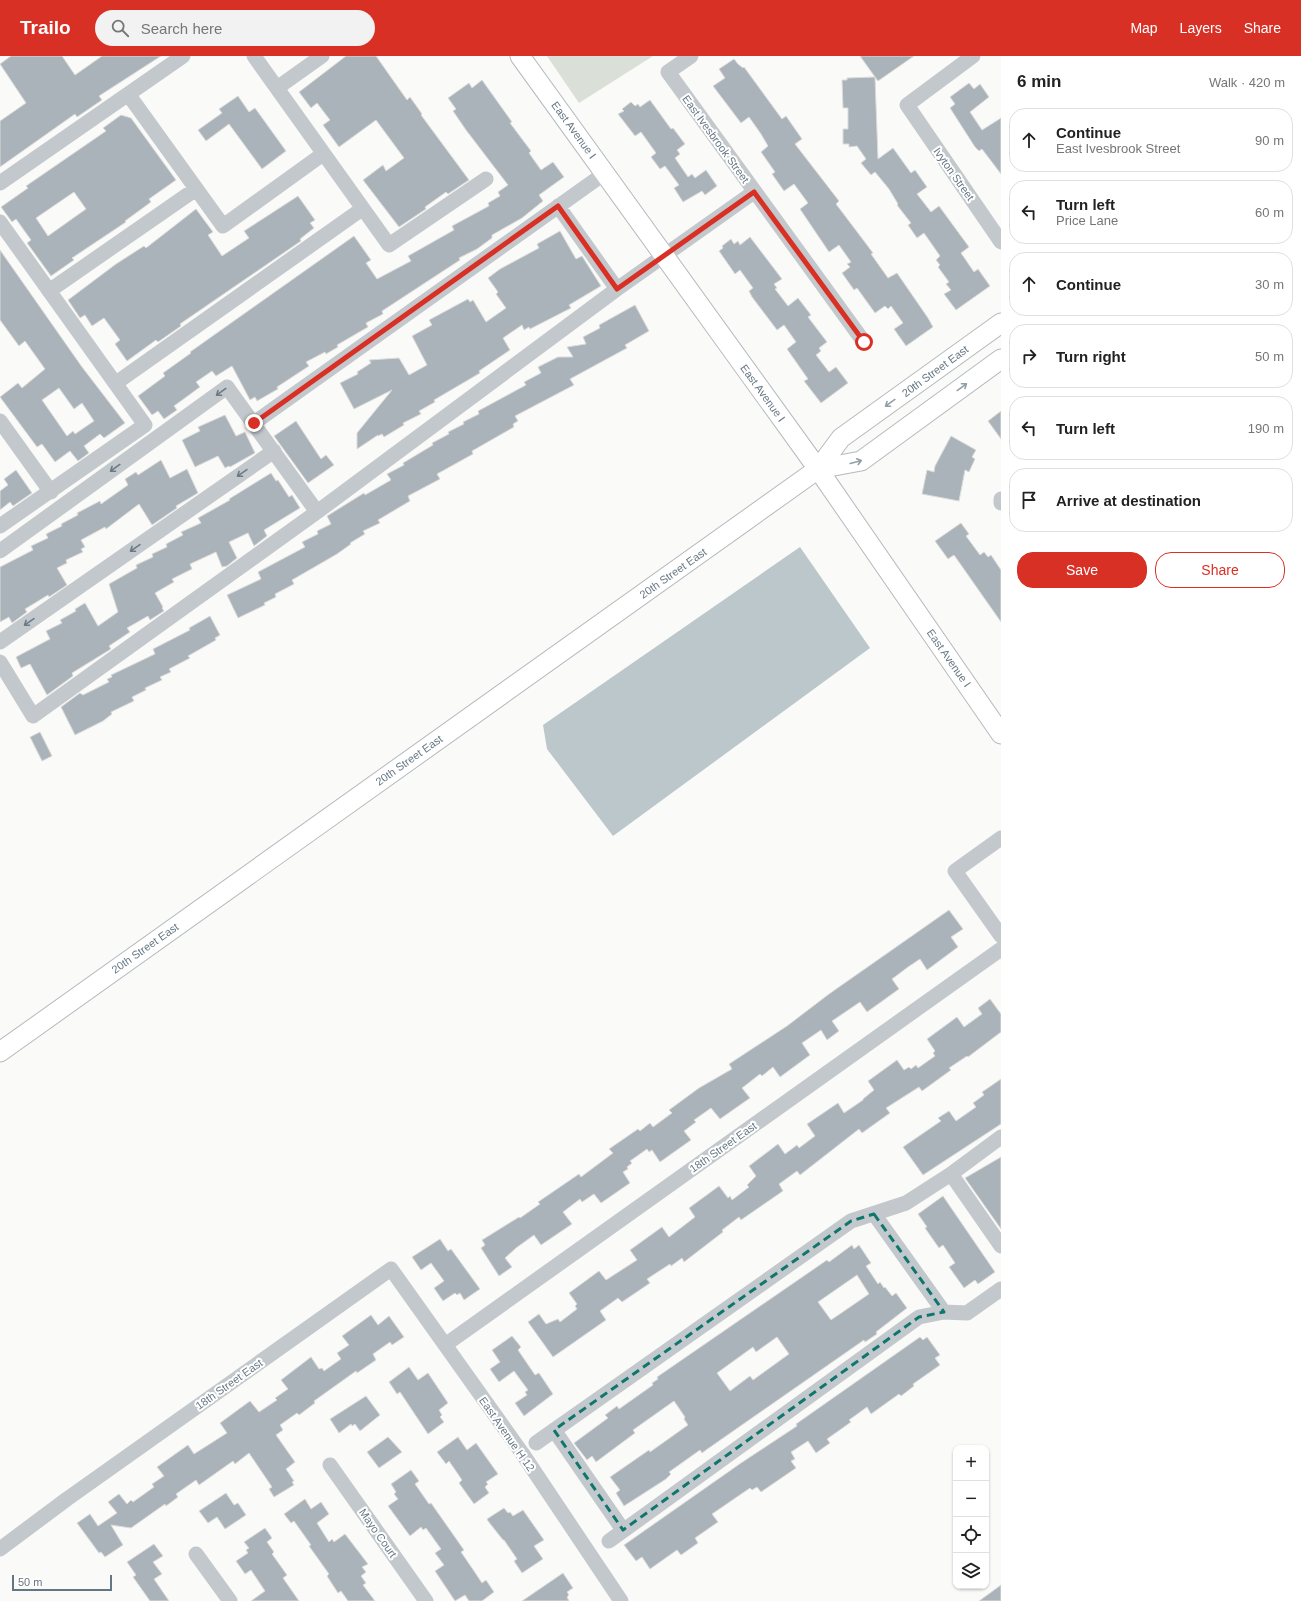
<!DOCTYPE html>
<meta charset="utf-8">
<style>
:root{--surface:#fff;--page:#f2f2f2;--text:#222;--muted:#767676;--line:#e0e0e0;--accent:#d93025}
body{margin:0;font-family:Arial,sans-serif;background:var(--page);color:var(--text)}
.controls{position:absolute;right:12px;bottom:12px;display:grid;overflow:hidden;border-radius:8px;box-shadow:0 1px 3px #0004}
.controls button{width:36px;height:36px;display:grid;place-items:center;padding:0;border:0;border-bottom:1px solid var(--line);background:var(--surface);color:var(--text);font:20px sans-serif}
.scale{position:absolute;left:12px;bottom:10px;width:100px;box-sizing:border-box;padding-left:4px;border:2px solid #657683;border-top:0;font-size:11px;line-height:14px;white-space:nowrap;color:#657683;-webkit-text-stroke:3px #fff;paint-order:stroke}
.stop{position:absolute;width:12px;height:12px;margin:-9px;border:3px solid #d93025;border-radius:50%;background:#fff}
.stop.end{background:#d93025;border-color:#fff;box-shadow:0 1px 4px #0008}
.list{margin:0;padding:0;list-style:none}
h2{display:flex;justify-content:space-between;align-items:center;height:52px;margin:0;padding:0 16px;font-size:17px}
h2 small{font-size:13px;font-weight:400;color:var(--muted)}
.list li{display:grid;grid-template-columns:26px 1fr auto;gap:12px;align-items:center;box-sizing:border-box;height:64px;margin:0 8px 8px;padding:0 8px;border:1px solid var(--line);border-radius:16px}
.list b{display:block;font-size:15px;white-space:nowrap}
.list p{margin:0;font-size:13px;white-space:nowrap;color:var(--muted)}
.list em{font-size:13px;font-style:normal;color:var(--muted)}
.actions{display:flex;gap:8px;padding:12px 16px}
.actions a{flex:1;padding:9px 0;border:1px solid var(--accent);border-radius:16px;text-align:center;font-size:14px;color:var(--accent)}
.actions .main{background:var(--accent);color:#fff}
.icon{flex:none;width:22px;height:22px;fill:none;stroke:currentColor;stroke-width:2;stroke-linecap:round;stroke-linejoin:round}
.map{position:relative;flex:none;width:1001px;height:1545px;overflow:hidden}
header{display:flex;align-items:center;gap:24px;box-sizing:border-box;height:56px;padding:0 20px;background:var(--accent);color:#fff}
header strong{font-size:19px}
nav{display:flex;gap:22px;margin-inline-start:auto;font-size:14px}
.search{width:280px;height:36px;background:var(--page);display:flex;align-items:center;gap:10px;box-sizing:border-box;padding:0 14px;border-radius:22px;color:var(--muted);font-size:15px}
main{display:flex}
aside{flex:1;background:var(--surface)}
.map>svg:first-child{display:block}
.green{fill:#dadfd7}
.water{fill:#bbc7cb}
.building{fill:#aab3b9;stroke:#dcdcda;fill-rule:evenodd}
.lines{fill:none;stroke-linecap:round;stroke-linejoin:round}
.major-casing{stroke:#b5babe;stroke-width:21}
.minor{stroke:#c3c8cc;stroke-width:15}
.major{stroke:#fff;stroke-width:19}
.oneway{stroke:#939fa8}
.oneway2{stroke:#6a7a87}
.route{stroke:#d93025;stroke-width:5}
.marked{fill:none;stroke:#0f766e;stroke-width:3;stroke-dasharray:8 5;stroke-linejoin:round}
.labels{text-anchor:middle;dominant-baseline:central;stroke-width:4;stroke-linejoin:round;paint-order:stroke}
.street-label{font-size:11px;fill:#657683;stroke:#fff}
</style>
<header>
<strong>Trailo</strong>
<div class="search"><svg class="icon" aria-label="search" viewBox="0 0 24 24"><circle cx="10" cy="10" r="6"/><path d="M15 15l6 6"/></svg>Search here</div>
<nav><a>Map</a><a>Layers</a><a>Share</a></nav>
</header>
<main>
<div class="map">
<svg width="1001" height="1545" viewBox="0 0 1001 1545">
<rect width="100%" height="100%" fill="#fafaf8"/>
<path class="green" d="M547,0H653L579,47Z"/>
<path class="water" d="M800,491L870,592L613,780L547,693L543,669Z"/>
<path class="building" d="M11,0H62L75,19L102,0H161L99,40L102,44L77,61L75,58L0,111V65L26,47L0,8Z
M346,0H376L407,44L410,41L422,58L421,59L469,124L448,138L446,136L425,151L426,153L399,171L363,124L383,109L386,115L404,102L376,64L339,91L323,69L330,64L317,47L311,52L299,36Z
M860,0H914L878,25L875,21L878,103L893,92L911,117L915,114L927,131L917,138L931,156L939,150L969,191L961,197L974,216L978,213L990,230L956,254L944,238L951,234L946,228L949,226L938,211L940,209L936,204L940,200L924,177L917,182L908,169L911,167L897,149L898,148L889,133L875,116L871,119L861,107L866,103L857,90L849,91V88H843V73H848V52H843L842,24H847V22L875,21Z
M734,3L738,8L743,12L744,11L782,63L786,60L802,83L795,88L839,145L836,148L864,185L873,197L871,198L888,222L897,217L928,262L933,271L906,290L894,273L903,267L891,250L888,253L885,250L875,257L857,232L854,234L842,217L850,211L847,208L851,206L839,189L829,196L800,153L808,147L794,128L784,135L772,118L775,116L761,96L768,90L761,78L749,61L741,67L713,30L725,22L719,13Z
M482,24L512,66L510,67L531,95L529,97L541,114L553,106L564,121L539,139L543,145L522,162L492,179V182L477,193L459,202L460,204L382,255L383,258L366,267L368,271L337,289L338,291L326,298L325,296L306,306L309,310L277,331L278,333L257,345L255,341L250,344L232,310L216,320L212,315L196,326L200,331L174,350L177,354L164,363L158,355L152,359L138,340L165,320L163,317L191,297L190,296L354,180L371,204L366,207L377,223L411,205L408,200L454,174L452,170L489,150L488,147L500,140L498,136L508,129L466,74L453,55L456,53L448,42L469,27L472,32Z
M969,27L974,33L980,28L989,41L970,56L982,74L1001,62V118L982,93L979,95L975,91L950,52L955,48L950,41Z
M238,40L249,56L255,52L286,95L262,113L229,68L206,85L198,74L222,57L219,53Z
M650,44L671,73L673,72L685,88L677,94L680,98L675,102L688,121L692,118L695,122L706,114L717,130L705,139L702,135L683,146L674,132L679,129L665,110L660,113L651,101L656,97L641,76L635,80L618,58L624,55L622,53L631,46L635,50L638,48L640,51Z
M121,59L131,62L176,124L149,143L151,146L125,165L126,166L72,202L74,204L51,220L27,187L31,184L16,163L12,166L1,151L28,132L26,130L106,75L103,72ZM74,136L86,153L48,180L36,162Z
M298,140L315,164L310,167L314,172L300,183L301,185L180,268L181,270L158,286L156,284L127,305L115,288L120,284L104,262L92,270L85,259L80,262L68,244L116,208L144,190L146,192L196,153L213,176L208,179L222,200L249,182L244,175Z
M560,175L576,203L582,200L601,230L569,249L571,252L530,273L529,271L524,274L522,269L503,282L510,294L479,315L480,317L434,344L435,346L419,355L421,358L403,367L404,369L384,381L382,378L378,380V379L357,393V377L392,334L354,353L340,327L358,318L357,316L371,307L369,304L399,302L409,319L427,309L412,280L432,269L429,264L468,243L470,246L473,244L486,266L506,252L496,238L498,236L488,222L500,213L539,192L537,188Z
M750,181L782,223L774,228L777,232L775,233L788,250L798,242L811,259L808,261L827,286L819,292L821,295L816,299L829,316L836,311L848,327L821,347L804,325L808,323L787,293L796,286L784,269L777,274L752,241L749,235L753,232L740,214L735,218L719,195L723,192L722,190L731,183L734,188L738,185L740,189Z
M0,194L82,311L125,367L104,382L100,378L84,390L89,397L78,405L70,395L55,406L42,388L37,391L0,341L18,327L22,332L45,313L25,285L19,290L0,264ZM59,332L74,353L82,347L94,365L75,378L73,375L67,380L42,344Z
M635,249L649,275L625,289L627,292L570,323L574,329L515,360L518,365L513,368L514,371L472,395L473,398L437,418L440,423L408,440L410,445L378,464L380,467L363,475L365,478L350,487L351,488L337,498L292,524L294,528L275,538L276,541L264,547L265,549L238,562L227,539L261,523L258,516L305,491L302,486L318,478L317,475L331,468L327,460L364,437L365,439L391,424L387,418L404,409L403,407L433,389L432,387L449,378L448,376L464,368L463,366L479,358L478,355L526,329L524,326L541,317L538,311L558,301H573L567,291L586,288L583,281L600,272L599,269Z
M1001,355V383L988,365Z
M225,359L236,380L245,376L255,397L230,411L229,410L225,412L218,400L195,411L182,384L200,375L198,371Z
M296,365L321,403L326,399L334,409L308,427L274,380Z
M951,380L976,394L972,401L975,403L969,416L965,414L959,445L922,438L927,414L934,416L935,410Z
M161,404L170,422L187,413L198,437L176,450L177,452L152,469L139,448L106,473L105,471L81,484L85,491L81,493L83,496L66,504L67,507L57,512L67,529L49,541L48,539L25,553L27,556L12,567L9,561L0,566V511L33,494L31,490L48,482L46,478L62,470L61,468L78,459L77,457L100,445L101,448L128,429L125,423L136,416L138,419Z
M16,414L32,437L13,450L10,446L0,454V435L8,429L4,423Z
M271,417L276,425L278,424L289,441L292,439L300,452L264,474L267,480L254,490L248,477L229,486L237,502L227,510L222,511L216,496L190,508L192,513L172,523L174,526L155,537L163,551L162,552L164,555L150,564L148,560L127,572L130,576L109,590L111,593L72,617L73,620L47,639L30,608L21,612L16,601L50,583L46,575L62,567L60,564L76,555L75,553L85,547L98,570L118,556L109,528L137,512L136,509L153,501L152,498L167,491L166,488L183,479L181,476L201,467L198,462L230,444L229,443Z
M961,467L969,478L966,480L980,499L984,496L988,501L991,499L1001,514V566L954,499L948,503L935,485Z
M210,560L220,579L215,582L216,584L188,600L190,602L169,613L171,616L160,621L162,624L145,632L146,634L132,641L134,645L111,656L112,658L103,665L75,679L61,651L80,637L83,639L109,626L107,623L112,621L111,619L155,598L153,593L190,574L189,572Z
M40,676L52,700L42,705L30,681Z
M949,854L963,873L951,881L958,891L927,914L920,903L908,911L892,923L899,933L867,956L860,946L832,965L839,975L827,984L821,974L802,987L810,999L780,1021L773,1011L762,1020L760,1018L742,1032L750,1042L720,1063L711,1052L694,1064L696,1066L684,1075L691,1084L660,1106L652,1094L649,1096L647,1093L630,1105L632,1107L627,1111L628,1113L623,1116L630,1127L601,1147L594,1138L582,1146L580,1143L563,1156L572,1168L541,1189L534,1179L516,1192L505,1202L512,1211L499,1220L481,1192L485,1189L482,1184L519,1161L520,1162L540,1148L538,1146L579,1118L581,1121L613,1097L609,1093L638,1073L640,1075L650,1067L653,1071L672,1057L669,1054L699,1032L732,1013L729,1008L787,970L829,938Z
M990,943L1001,958V976L968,1001L967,1000L949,1012L951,1014L922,1035L919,1031L886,1052L890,1057L862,1077L859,1073L800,1119L797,1115L779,1128L783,1135L741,1164L739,1161L722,1174L723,1176L684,1206L682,1202L671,1210L670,1208L647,1223L650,1227L622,1246L618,1242L600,1255L606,1264L553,1301L528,1266L539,1258L546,1268L558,1263L560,1266L577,1253L575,1250L577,1248L569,1237L599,1215L606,1224L637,1204L630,1194L662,1171L669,1181L695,1161L689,1152L719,1130L728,1142L730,1140L732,1144L749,1131L747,1129L756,1120L749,1110L778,1088L785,1098L797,1089L799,1092L815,1080L807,1068L838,1047L844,1057L863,1044V1043L874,1034L868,1025L897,1004L904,1014L909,1011L911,1013L916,1009L918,1012L935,1000L933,997L935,995L927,983L957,961L964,971L982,958L978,952Z
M1001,1023V1068L923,1119L903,1091L941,1065L938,1062L949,1055L956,1065L976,1051L973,1047L984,1039L982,1036Z
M1001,1101V1173L965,1122Z
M943,1140L995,1216L978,1228L975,1224L964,1232L949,1211L955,1207L943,1189L939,1192L925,1172L927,1171L918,1158Z
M440,1183L448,1195L451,1193L480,1233L464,1244L460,1237L457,1239L455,1237L443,1245L434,1232L444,1225L431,1207L421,1214L412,1201Z
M852,1189L854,1193L859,1189L871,1207L866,1210L878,1228L880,1226L884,1232L885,1231L892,1240L896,1237L907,1252L876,1276L877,1278L865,1286L864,1284L706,1394L702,1397L700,1394L669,1416L671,1418L666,1423L624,1450L616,1437L620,1434L610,1421L649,1394L650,1396L688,1369L684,1363L685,1361L674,1345L633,1374L635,1377L596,1406L592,1400L587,1404L574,1387L608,1362L605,1359L617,1350L619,1353L653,1329L652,1327L658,1323L657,1321L827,1204L829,1206ZM857,1219L869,1238L831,1264L818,1246ZM777,1281L789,1298L753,1324L750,1320L730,1335L717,1317L753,1291L756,1296Z
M371,1259L378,1269L389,1260L404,1281L392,1289L390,1286L373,1298L376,1304L357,1317L356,1315L314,1345L315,1347L299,1359L297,1357L280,1369L283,1374L276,1379L295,1406L286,1413L294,1425L292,1426L294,1429L274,1441L269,1433L272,1431L249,1397L235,1408L233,1405L199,1429L196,1424L176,1438L178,1441L166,1450L165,1448L131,1472L111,1469L123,1489L105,1501L101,1496L99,1497L77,1467L90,1458L98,1470L117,1457L108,1446L119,1438L127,1448L131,1444L133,1446L154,1431L152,1428L164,1420L157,1411L188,1389L194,1398L227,1377L220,1367L250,1345L259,1356L277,1344L275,1342L288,1333L281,1324L311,1301L319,1313L322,1312L324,1315L341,1303L337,1297L349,1289L342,1280Z
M512,1280L521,1291L518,1294L535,1319L539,1317L553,1338L524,1360L515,1347L527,1339L525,1336L528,1334L514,1315L499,1326L490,1313L500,1306L492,1294Z
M920,1281L923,1284L927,1281L940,1299L935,1302L940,1309L913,1328L914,1330L901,1340L899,1338L871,1358L867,1351L849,1364L851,1366L827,1383L830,1387L816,1397L808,1385L791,1396L795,1403L791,1405L796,1412L761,1436L757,1431L752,1434L750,1432L712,1458L718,1466L695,1482L698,1487L681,1499L677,1494L650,1513L642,1501L636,1505L624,1489L741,1407L797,1370L796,1368Z
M409,1311L418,1324L428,1317L448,1347L439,1354L442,1359L440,1361L444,1366L428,1378L400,1336L397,1338L389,1326Z
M366,1340L380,1359L360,1375L355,1368L352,1370L351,1368L339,1377L330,1363Z
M388,1381L402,1396L379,1412L367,1396Z
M458,1381L467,1394L476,1387L498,1418L486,1426L488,1428L485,1431L489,1437L474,1448L459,1427L462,1424L449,1405L446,1408L437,1396Z
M411,1414L419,1425L415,1428L429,1448L431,1447L464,1494L461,1496L474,1515L482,1527L486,1524L494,1536L482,1545H469L465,1539L455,1545L435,1515L444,1509L435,1497L441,1493L426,1472L423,1474L421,1471L410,1480L388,1450L398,1443L394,1438L396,1436L391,1428Z
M226,1437L234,1449L238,1447L246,1459L225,1473L217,1461L208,1467L199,1455Z
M305,1443L311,1453L321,1446L329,1458L317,1467L329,1486L332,1483L334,1486L345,1478L368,1508L362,1511L366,1516L361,1520L366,1527L363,1529L375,1545H348L341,1535L338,1537L327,1520L329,1518L309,1490L311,1489L294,1465L291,1467L284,1458Z
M504,1452L508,1457L510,1456L513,1460L523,1454L544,1484L534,1490L543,1503L522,1517L514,1505L517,1503L504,1484H503L488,1465L487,1463Z
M265,1472L272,1482L267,1486L274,1496L272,1498L287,1519L283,1522L299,1545H251L265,1535L251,1514L245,1518L236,1505L248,1497L246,1494L249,1492L244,1486Z
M154,1488L163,1500L153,1506L162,1518L154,1523L169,1545H150L133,1521L136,1519L127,1506Z
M563,1517L573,1532L567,1536L569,1539L567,1541L569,1545H522Z
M1001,1529V1545H979Z"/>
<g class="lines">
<g class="major-casing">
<path id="major" d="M520,0L818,413L1001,678
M818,413L861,405L1001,303
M0,996L818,413L841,382L1001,267"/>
</g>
<path class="minor" d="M254,0L389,189L486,123
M691,0L668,16L864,286
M973,0L907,49L1001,186
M277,32L322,0
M128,38L223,170L323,98
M0,127L183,0
M558,150L617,233
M0,166L145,369L0,470
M49,235L196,133
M116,327L362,153
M0,365L51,436
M254,367L605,117
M1001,443V447
M0,495L227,331L317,456
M0,586L274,395
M0,606L33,660L317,456L617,233L754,136
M1001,782L955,815L1001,880
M951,1118L1001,1190
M874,1158L944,1256L967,1257L1001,1233
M445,1289L1001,893
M554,1374L623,1474
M536,1387L851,1165L906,1147L951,1118L1001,1081
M330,1409L426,1545
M609,1485L919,1261L944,1256
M0,1493L67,1443L391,1213L522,1397L621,1545
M196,1498L230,1545"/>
<use href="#major" class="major"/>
</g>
<defs><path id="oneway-shaft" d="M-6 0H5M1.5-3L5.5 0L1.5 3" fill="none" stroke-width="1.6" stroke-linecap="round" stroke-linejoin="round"/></defs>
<g class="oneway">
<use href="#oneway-shaft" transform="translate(962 331) rotate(-36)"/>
<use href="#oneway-shaft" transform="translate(890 347) rotate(144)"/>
<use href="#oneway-shaft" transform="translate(856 406) rotate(-15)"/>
</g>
<g class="oneway2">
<use href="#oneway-shaft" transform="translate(221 336) rotate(144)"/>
<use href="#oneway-shaft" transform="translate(115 412) rotate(144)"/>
<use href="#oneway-shaft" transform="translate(242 417) rotate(145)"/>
<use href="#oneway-shaft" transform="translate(135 492) rotate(145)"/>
<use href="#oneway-shaft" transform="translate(29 566) rotate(145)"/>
</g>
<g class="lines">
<path class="route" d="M254,367L558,150L617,233L754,136L864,286"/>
</g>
<path class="marked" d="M874,1158L944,1256L919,1261L623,1474L554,1374L851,1165Z"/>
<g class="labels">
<g class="street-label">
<text transform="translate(574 74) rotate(54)">East Avenue I</text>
<text transform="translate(716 83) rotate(54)">East Ivesbrook Street</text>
<text transform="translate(954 118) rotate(55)">Ivyton Street</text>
<text transform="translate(935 315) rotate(-36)">20th Street East</text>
<text transform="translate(763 337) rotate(54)">East Avenue I</text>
<text transform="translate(673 517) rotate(-35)">20th Street East</text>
<text transform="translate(949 602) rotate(55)">East Avenue I</text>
<text transform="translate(409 704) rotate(-35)">20th Street East</text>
<text transform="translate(145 892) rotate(-35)">20th Street East</text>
<text transform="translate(723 1091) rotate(-35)">18th Street East</text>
<text transform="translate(229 1328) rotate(-35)">18th Street East</text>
<text transform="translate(507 1378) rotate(55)">East Avenue H 12</text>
<text transform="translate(378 1477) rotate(55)">Mayo Court</text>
</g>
</g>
</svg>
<div class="controls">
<button>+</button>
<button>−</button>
<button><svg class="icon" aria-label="locate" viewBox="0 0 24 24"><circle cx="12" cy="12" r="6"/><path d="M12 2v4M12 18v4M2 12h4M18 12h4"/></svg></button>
<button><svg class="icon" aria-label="layers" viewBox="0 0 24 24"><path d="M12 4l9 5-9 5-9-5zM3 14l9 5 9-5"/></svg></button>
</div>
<div class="scale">50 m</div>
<div class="stop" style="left:864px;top:286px"></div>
<div class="stop end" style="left:254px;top:367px"></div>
</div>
<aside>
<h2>6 min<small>Walk · 420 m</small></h2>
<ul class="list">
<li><svg class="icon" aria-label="ahead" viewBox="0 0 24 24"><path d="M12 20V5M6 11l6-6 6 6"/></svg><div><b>Continue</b><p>East Ivesbrook Street</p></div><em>90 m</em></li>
<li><svg class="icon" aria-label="left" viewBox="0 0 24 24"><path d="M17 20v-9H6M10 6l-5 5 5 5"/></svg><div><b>Turn left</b><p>Price Lane</p></div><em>60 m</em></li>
<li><svg class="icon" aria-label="ahead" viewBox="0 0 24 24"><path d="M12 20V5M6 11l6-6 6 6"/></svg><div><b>Continue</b></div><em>30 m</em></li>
<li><svg class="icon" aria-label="right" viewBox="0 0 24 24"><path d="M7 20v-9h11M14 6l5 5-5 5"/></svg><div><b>Turn right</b></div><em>50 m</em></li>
<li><svg class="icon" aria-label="left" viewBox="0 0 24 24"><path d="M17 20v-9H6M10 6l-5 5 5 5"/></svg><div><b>Turn left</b></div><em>190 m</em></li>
<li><svg class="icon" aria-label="arrive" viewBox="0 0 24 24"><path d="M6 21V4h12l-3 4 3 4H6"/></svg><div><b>Arrive at destination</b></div></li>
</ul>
<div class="actions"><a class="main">Save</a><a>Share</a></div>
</aside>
</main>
